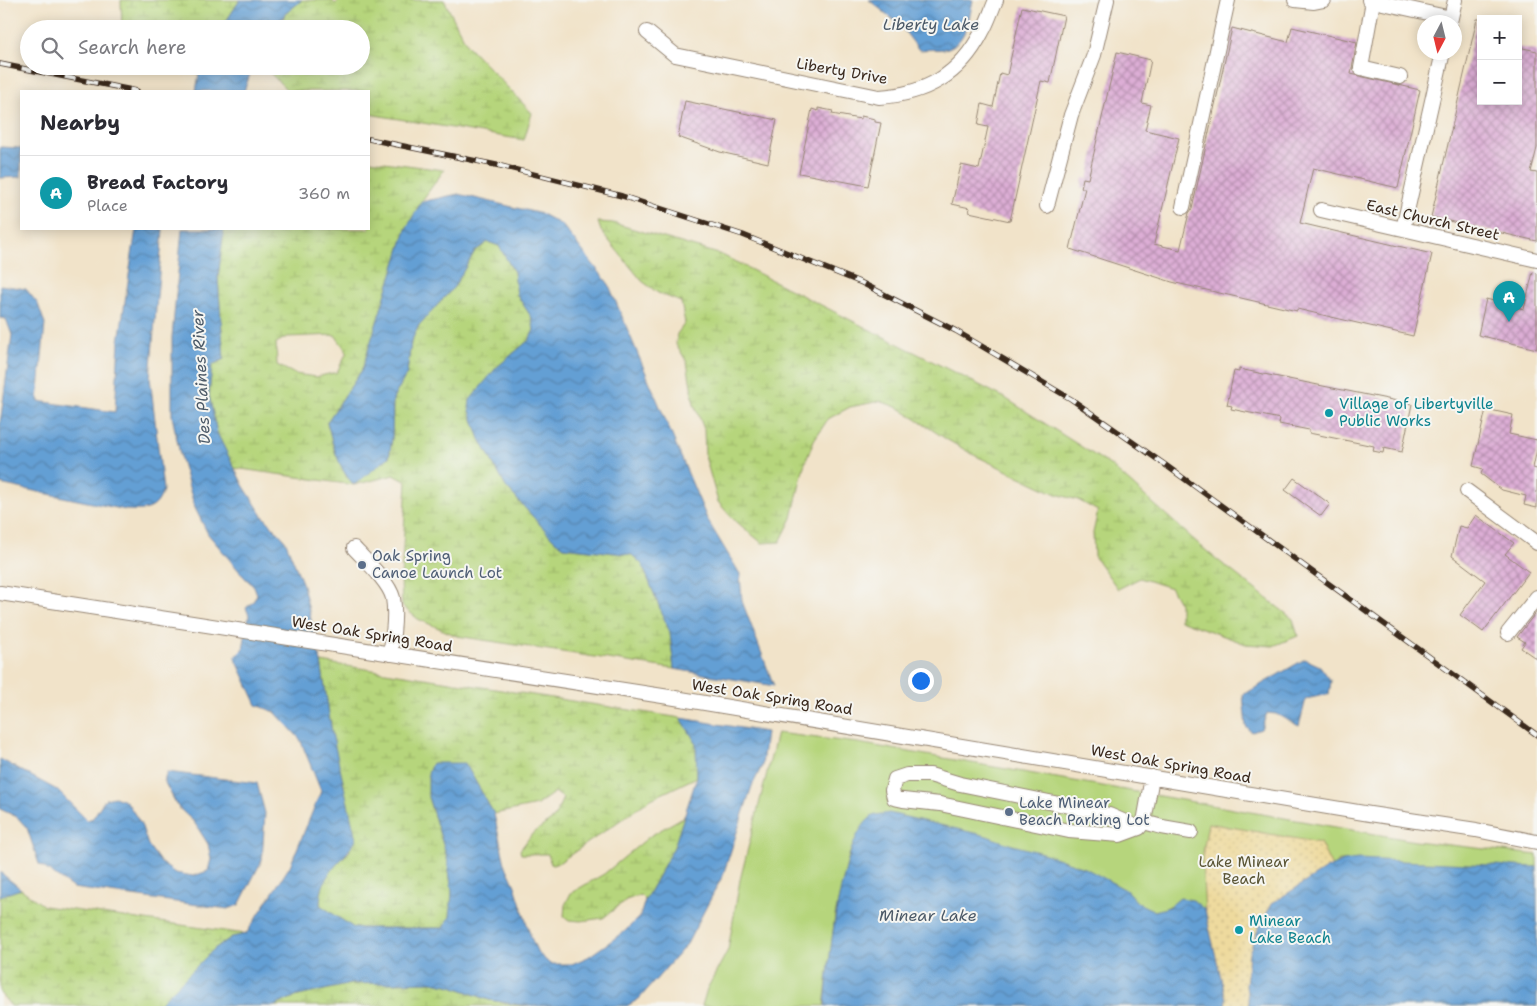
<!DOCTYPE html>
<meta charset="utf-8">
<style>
:root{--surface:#fff;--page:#f7f7f7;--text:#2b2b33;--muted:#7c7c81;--line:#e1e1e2;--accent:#d93025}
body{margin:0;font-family:"Shantell Sans",sans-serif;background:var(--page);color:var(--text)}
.controls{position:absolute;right:15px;top:15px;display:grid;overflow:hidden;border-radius:0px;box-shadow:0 2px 12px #0003}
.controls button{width:45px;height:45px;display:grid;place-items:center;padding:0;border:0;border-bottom:1px solid var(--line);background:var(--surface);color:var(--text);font:25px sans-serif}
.compass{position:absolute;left:1417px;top:15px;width:45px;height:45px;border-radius:50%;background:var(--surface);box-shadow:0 2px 12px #0003;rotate:187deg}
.you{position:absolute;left:920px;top:680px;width:18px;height:18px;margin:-12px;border:4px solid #fff;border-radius:50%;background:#1a73e8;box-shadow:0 0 0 8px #1a73e833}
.badge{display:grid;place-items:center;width:32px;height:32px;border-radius:50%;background:var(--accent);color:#fff;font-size:16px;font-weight:700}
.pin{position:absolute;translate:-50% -41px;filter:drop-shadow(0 1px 2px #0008)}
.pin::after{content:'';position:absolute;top:26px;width:18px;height:15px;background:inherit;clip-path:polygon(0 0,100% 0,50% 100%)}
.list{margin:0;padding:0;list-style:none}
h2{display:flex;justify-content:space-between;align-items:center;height:65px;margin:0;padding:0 20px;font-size:21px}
h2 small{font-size:16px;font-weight:400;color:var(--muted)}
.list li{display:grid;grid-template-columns:32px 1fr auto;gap:15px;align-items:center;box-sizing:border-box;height:75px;padding:0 20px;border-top:1px solid var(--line)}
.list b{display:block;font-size:19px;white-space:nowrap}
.list p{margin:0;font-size:16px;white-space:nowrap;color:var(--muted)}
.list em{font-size:16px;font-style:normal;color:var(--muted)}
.icon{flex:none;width:28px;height:28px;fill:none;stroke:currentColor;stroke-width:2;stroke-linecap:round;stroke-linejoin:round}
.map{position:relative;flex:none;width:1537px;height:1006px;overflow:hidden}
.search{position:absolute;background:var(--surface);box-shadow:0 2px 12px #0003;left:20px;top:20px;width:350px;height:55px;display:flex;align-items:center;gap:12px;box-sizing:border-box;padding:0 18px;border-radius:28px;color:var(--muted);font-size:19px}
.panel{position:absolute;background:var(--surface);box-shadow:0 2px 12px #0003;left:20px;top:90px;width:350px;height:140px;border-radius:0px}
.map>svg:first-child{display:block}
.green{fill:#b6d57b;stroke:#78804c}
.wetland{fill:url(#wetland-marsh);stroke:#78804c;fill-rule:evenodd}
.sand{fill:url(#sand-dots);stroke:#94825e}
.water{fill:url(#water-waves);stroke:#506479}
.building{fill:url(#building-cross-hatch)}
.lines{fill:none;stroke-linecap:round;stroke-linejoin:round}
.minor-casing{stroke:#968674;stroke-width:16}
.minor{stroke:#fff;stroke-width:14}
.rail-casing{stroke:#3b2a1e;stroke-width:5.5}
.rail{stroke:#f6f6f2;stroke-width:4;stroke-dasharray:11;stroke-linecap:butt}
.culture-dot{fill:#0f9aa8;stroke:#f6f6f2;stroke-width:2}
.service-dot{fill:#5c6f8a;stroke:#f6f6f2;stroke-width:2}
.labels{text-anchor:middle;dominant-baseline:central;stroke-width:4;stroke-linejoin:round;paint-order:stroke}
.street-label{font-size:15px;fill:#3b2a1e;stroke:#f6f6f2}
.culture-label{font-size:15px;fill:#0d838f;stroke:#f6f6f2;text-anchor:start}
.service-label{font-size:15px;fill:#4e5e75;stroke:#f6f6f2;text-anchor:start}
.park-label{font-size:15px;fill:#5a5535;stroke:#f6f6f2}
.water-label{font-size:16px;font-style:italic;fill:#4b5967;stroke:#f6f6f2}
</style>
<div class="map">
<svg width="1537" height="1006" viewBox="0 0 1537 1006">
<defs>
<pattern id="wetland-marsh" width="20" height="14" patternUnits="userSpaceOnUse" patternTransform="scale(1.25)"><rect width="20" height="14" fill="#b6d57b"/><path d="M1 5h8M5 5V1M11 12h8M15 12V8" fill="none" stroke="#9db76a"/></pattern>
<pattern id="sand-dots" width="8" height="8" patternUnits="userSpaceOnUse" patternTransform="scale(1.25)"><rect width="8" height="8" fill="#eeda9e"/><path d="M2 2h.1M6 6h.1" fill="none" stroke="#cdbb88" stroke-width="1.8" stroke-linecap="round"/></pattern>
<pattern id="water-waves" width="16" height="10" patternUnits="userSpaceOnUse" patternTransform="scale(1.25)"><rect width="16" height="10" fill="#649fd4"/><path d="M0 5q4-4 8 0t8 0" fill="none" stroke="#5482ab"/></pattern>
<pattern id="building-cross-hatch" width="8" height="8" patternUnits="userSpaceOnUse" patternTransform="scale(1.25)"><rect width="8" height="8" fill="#ddaed6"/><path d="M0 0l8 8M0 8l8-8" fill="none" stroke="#b48ead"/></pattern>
</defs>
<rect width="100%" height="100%" fill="#f6f6f2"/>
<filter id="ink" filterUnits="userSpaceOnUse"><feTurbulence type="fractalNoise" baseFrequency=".02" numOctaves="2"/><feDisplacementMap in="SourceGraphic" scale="10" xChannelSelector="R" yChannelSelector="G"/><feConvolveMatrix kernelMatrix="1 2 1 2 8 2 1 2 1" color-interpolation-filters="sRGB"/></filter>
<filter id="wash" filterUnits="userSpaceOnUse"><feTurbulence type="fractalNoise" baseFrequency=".0096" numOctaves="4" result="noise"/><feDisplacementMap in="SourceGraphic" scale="20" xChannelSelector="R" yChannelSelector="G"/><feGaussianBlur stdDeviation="1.12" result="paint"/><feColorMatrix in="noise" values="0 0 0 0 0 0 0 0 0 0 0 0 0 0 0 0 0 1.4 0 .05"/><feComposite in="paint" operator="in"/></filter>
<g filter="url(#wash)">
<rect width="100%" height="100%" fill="#f1e3c9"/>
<path class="green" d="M777,733L858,743L1415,841L1537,855V867L1339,861L1299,897L1251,948L1177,902L1162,910L1150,911L860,831L849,855L835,916L824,1006H702L707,989L728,950L740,880Z"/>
<path class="wetland" d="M121,0H240L221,29H122Z
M302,0H332L335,4L340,0H444L467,45L532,113L524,140L369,114V91H288L267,70L268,66H361V29H280L285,14Z
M170,66H203L199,74Z
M369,160L444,170L421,202L406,229L362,370L327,422L335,452L347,478L389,457L392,439L393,399L407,373L411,342L419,325L454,287L475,251L488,242L499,246L514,272L517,295L532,318L534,330L529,340L496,368L469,408L480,439L506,487L554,540L564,547L632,555L642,564L670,633L674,669L457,636L418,619L402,606L401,579L407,482L394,475L354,485L234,468L217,433L209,395L212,365L224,359L218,278L224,229H369ZM335,335L347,352L337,372L316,377L295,374L277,365L276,343L287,337Z
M598,222L613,223L722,255L1005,398L1110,465L1210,554L1293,619L1298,636L1273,646L1246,644L1180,620V604L1171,588L1140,578L1118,589L1094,556L1093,533L1098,511L1078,500L1056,494L974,455L946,439L899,408L880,401L850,407L828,419L814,440L804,466L792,518L780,542L762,543L732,518L718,502L705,456L704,429L694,404L687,362L676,344L677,334L685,323L681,302L658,293L642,281L601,231Z
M321,662L681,718L696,743L697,777L651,799L560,862L551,865L548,854H521L520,850L532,834L554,818L563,798L555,792L537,805L494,814L465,763L428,797L447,857L452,892L450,917L443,928H354L320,905C320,877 332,869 350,851Z
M685,816L674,847L645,900L640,895L626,900L603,918L581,921L569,920L564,916L565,905L571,893L604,874L650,836Z
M21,889L44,906L246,934L232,937L214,949L157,1006H11L0,993V896Z
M433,982L452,986L489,1000L528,1006H274L294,997L350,984Z"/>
<path class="sand" d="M1208,823L1320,843L1333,869L1253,1006H1224L1205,913L1202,859Z"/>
<path class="water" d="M240,0H302L285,14L275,29H221Z
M869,0H973C969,19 966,45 944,49C936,50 927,49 919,50L900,25Z
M203,66H253L244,91H196L199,74Z
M0,147L21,148V177L0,178Z
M458,194L542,214L562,225L608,283L708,521L740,574L742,601L774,686L674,669L670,633L642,564L632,555L564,547L554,540L506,487L480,439L469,408L470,400L496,368L529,340L534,330L532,318L517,295L514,272L499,246L488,242L475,251L454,287L419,325L411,342L407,373L393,399L392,439L389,457L354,485C338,469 333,444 327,422L362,370L406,229L421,202Z
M136,229H163L150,377L163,490C157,511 146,511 126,510L0,484V424L12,335L6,319L0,318V285L26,289L38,304L45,324L38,401L115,412L119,341Z
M182,229H224L218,278L224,359L212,365L209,395L217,433L243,485L263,516L285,540L303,585L321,662L332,733L356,839C341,867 321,869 320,905L354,928H443L450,917L452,892L447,857L428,797V773L432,763H465L494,814L505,864L515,886L532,940L538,953L550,964H572L588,957L624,932L640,916L645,900L674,847L697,777L696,743L681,718L766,732L762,766L752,786L723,875L687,944L639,999L627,1006H528L489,1000L452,986L432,982L350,984L294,997L274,1006H157L214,949L232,937L246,934L290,866L321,791L300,739L275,712L257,705L235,657L243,649L249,615L246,608L253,602L257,594L254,586L245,578L208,534L195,508L181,459L172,416V337Z
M1305,659L1320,666L1331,681L1329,694L1306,699L1299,726L1276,714L1267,713L1261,729L1252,732L1246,727L1243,695Z
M0,759L57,790L87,820L93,818L105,799L115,797L127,802L141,824L148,845L161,863L175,873L193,876L208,871L211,859L208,844L194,822L178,807L164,781L167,772L257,783L265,813L262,860L239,905L228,909L73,888L39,864L27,828L17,817L0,809Z
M889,813L987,836L1009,844L1046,854L1087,869L1126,890L1138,903L1155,911L1169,907L1180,898L1193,900L1205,910L1226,999L1225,1006H825C829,961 833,916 845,872C850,853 855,831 871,817C875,814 884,814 889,813Z
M1358,859L1537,867V1006H1249L1246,986L1249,953L1257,932L1272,903L1326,869L1343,861Z
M0,872L21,889L0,896Z"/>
<g id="blocks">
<path class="building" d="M1022,7L1064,16L1050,83L1041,81L1010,221L969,212L970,208L952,204L961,165L979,169L988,127L978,125L982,104L993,107L1000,73L1007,75Z
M1477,19H1481V101H1518V47L1537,51V148L1531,172L1537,173V241L1431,217Z
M1292,27L1357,42L1351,74L1420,90L1398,188L1313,168L1300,223L1432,254L1413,336L1297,309V311L1172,282L1070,249L1085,188H1081L1083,178L1088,179L1117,52L1151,60L1142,103L1151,105L1145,130L1179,138L1154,244L1180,250L1189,213L1192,209L1232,28L1288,42Z
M685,101L777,120L768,163L720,152L678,137Z
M818,108L833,111L832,114L854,118L861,119V116L875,119V122L881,123L868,186L799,173L812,109L818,111Z
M1533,272L1537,273V349L1478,335L1486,299L1524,309Z
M1239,369L1412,404L1402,452L1384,448L1383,453L1373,451L1374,446L1309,433V430L1279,424L1280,419L1231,409L1232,406L1227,405L1234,371L1239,372Z
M1486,409L1513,415L1509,434L1537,440V449L1533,468L1537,469V508L1524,505L1526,496L1502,490L1481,474L1483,469L1473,466Z
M1294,478L1330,504L1321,516L1285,490Z
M1476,515L1514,543L1505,554L1529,572L1483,632L1460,615L1485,581L1452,556L1459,526L1467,528Z
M1537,611V659L1521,648L1525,642L1517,637Z"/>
</g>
</g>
<g filter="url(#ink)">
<use href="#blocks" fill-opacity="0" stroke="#968674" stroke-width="1"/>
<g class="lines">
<g class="minor-casing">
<path id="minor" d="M1295,0L1314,2L1324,0
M1369,0L1451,18
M1373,1L1361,68L1400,77
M1450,22L1455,0
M647,32L675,55L879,97C926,94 960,75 982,32C988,22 991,11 996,0
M1047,206L1071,115L1094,55L1107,0
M1183,207L1228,0
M1321,210L1537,260
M1403,229L1443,52
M1467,491L1537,543
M354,548C366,561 389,582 393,598C396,615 393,637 390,654
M0,593L669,697L1370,814L1476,830L1537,842
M1508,633L1537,597
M1144,822L1162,827L1191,832
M1139,828L1109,815L1084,809L960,784L930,775H907L895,779L892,790L894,798L903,800L940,804L1069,831L1120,835L1139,828L1144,822L1152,777"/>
</g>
<use href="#minor" class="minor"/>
<g class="rail-casing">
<path id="rail" d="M0,64L137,91
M369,139L501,166L622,196L743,235L862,283L956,331L1071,399L1164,464L1537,735"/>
</g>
<use href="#rail" class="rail"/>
</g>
</g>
<g class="culture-dot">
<circle cx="1329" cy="413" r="5"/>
<circle cx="1239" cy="930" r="5"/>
</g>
<g class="service-dot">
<circle cx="362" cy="565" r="5"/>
<circle cx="1009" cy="812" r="5"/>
</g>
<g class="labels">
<g class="street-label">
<text transform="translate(842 71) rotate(10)">Liberty Drive</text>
<text transform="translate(1433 220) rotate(13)">East Church Street</text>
<text transform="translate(372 634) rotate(9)">West Oak Spring Road</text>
<text transform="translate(772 697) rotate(9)">West Oak Spring Road</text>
<text transform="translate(1171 764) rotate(10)">West Oak Spring Road</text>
</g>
<g class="culture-label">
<text x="1339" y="404">Village of Libertyville<tspan x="1339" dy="17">Public Works</tspan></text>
<text x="1249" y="921">Minear<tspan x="1249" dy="17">Lake Beach</tspan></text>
</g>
<g class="service-label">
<text x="372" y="556">Oak Spring<tspan x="372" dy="17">Canoe Launch Lot</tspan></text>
<text x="1019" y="803">Lake Minear<tspan x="1019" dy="17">Beach Parking Lot</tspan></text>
</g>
<g class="park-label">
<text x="1244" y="862">Lake Minear<tspan x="1244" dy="17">Beach</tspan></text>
</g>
<g class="water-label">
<text x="931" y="24">Liberty Lake</text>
<text transform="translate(201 377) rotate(-93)">Des Plaines River</text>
<text x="928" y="915">Minear Lake</text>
</g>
</g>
</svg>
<div class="controls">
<button>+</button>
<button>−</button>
</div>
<svg class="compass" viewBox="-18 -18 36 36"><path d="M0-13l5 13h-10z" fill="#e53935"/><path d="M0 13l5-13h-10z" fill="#7c7c81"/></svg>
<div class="you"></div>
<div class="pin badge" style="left:1509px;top:322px;background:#0f9aa8">A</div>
<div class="search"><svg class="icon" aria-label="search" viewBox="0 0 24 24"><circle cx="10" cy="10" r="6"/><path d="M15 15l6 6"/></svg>Search here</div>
<section class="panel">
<h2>Nearby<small></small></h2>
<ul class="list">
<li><span class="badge" style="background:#0f9aa8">A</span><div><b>Bread Factory</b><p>Place</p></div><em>360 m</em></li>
</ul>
</section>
</div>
